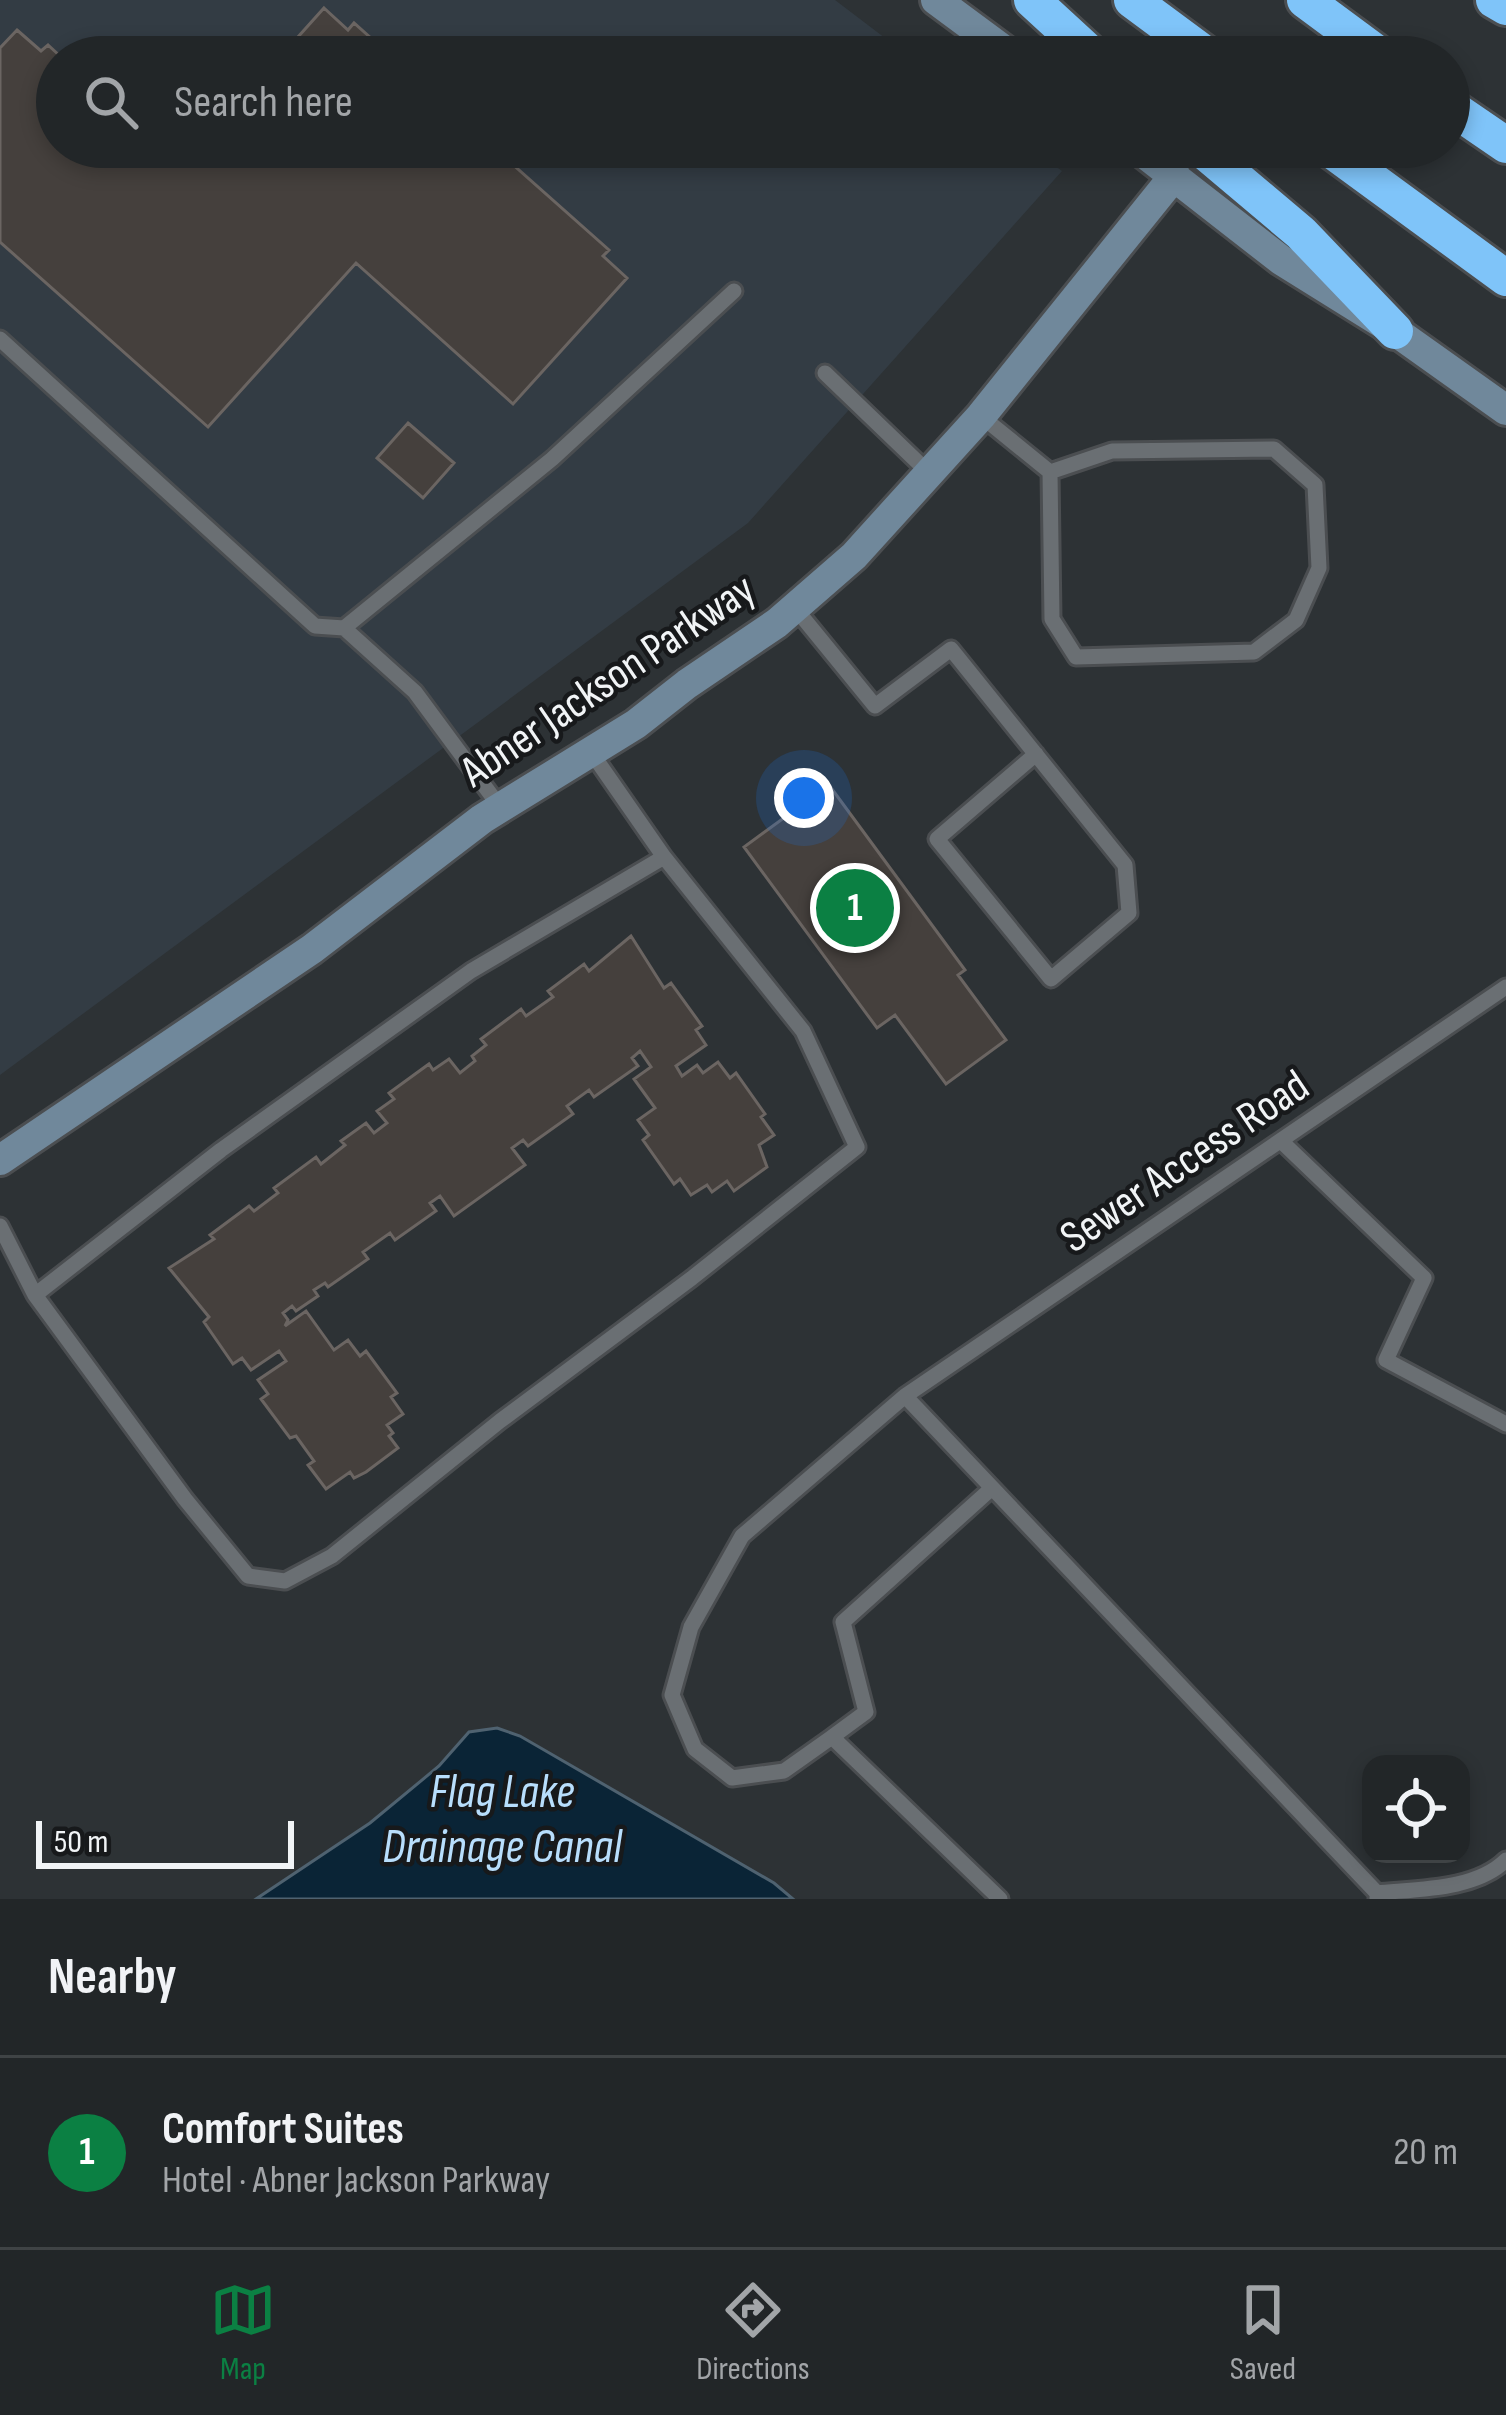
<!DOCTYPE html>
<meta charset="utf-8">
<style>
:root{--surface:#222628;--page:#2e3234;--text:#f1f3f6;--muted:#a2a5a8;--line:#3f4345;--accent:#0b8043}
body{margin:0;font-family:"Sofia Sans Condensed",sans-serif;background:var(--page);color:var(--text)}
.controls{position:absolute;right:36px;bottom:36px;display:grid;overflow:hidden;border-radius:24px;box-shadow:0 6px 18px #0003}
.controls button{width:108px;height:108px;display:grid;place-items:center;padding:0;border:0;border-bottom:3px solid var(--line);background:var(--surface);color:var(--text);font:60px sans-serif}
.scale{position:absolute;left:36px;bottom:30px;width:258px;box-sizing:border-box;padding-left:12px;border:6px solid #f1f4f6;border-top:0;font-size:33px;line-height:42px;white-space:nowrap;color:#f1f4f6;-webkit-text-stroke:9px #17191b;paint-order:stroke}
.you{position:absolute;left:804px;top:798px;width:42px;height:42px;margin:-30px;border:9px solid #fff;border-radius:50%;background:#1a73e8;box-shadow:0 0 0 18px #1a73e833}
.badge{display:grid;place-items:center;width:78px;height:78px;border-radius:50%;background:var(--accent);color:#fff;font-size:39px;font-weight:700}
.pin{position:absolute;translate:-50% -50%;border:6px solid #fff;box-shadow:0 3px 12px #0006}
.list{margin:0;padding:0;list-style:none}
h2{display:flex;justify-content:space-between;align-items:center;height:156px;margin:0;padding:0 48px;font-size:51px}
h2 small{font-size:39px;font-weight:400;color:var(--muted)}
.list li{display:grid;grid-template-columns:78px 1fr auto;gap:36px;align-items:center;box-sizing:border-box;height:192px;padding:0 48px;border-top:3px solid var(--line)}
.list b{display:block;font-size:45px;white-space:nowrap}
.list p{margin:0;font-size:39px;white-space:nowrap;color:var(--muted)}
.list em{font-size:39px;font-style:normal;color:var(--muted)}
.icon{flex:none;width:66px;height:66px;fill:none;stroke:currentColor;stroke-width:2;stroke-linecap:round;stroke-linejoin:round}
.map{position:relative;flex:none;width:1506px;height:1899px;overflow:hidden}
.search{position:absolute;background:var(--surface);box-shadow:0 6px 18px #0003;left:36px;right:36px;top:36px;height:132px;display:flex;align-items:center;gap:30px;box-sizing:border-box;padding:0 42px;border-radius:66px;color:var(--muted);font-size:45px}
.sheet{height:348px;background:var(--surface)}
nav{display:flex;justify-content:space-around;align-items:center;box-sizing:border-box;height:168px;border-top:3px solid var(--line);background:var(--surface);font-size:33px;color:var(--muted)}
nav a{display:grid;justify-items:center;gap:6px}
nav .on{color:var(--accent)}
.map>svg:first-child{display:block}
.built{fill:#333c44}
.water{fill:#0a2436;stroke:#4f6270;stroke-width:3}
.building{fill:#45403d;stroke:#6b6562;stroke-width:3}
.lines{fill:none;stroke-linecap:round;stroke-linejoin:round}
.lane-casing{stroke:#4b4e51;stroke-width:21}
.secondary-casing{stroke:#4b4e51;stroke-width:36}
.highway-casing{stroke:#4b4e51;stroke-width:42}
.lane{stroke:#6a6f73;stroke-width:15}
.secondary{stroke:#70889b;stroke-width:30}
.highway{stroke:#7fc4f9;stroke-width:36}
.labels{text-anchor:middle;dominant-baseline:central;stroke-width:9;stroke-linejoin:round;paint-order:stroke}
.street-label{font-size:45px;fill:#f1f4f6;stroke:#17191b}
.water-label{font-size:48px;font-style:italic;fill:#b8defc;stroke:#17191b}
</style>
<div class="map">
<svg width="1506" height="1899" viewBox="0 0 1506 1899">
<rect width="100%" height="100%" fill="#2d3235"/>
<path class="built" d="M0,0H835L910,57H57V147H1029L1062,171L748,523L0,1075Z"/>
<path class="water" d="M497,1728L520,1736L774,1883L793,1899H256L370,1823L439,1766L469,1732Z"/>
<path class="building" d="M324,8L348,30L354,23L392,57H280Z
M17,30L41,51L48,45L61,57H57V147H162L182,165L199,147H493L609,250L603,256L627,278L513,404L356,263L208,427L0,242V48Z
M408,423L454,463L423,498L377,458Z
M829,785L965,970L958,975L1006,1040L946,1084L895,1015L877,1028L744,847Z
M631,936L664,988L671,983L702,1026L696,1030L706,1045L676,1066L682,1076L697,1065L703,1073L718,1062L730,1078L736,1073L765,1114L761,1117L774,1135L759,1145L767,1167L734,1191L727,1181L712,1192L707,1185L691,1195L680,1179L674,1184L643,1140L649,1135L638,1120L655,1108L634,1079L651,1067L640,1051L632,1058L638,1066L594,1097L589,1090L567,1106L573,1114L528,1146L523,1140L512,1148L525,1165L454,1216L440,1196L430,1203L436,1211L395,1240L390,1233L363,1252L368,1259L328,1287L325,1283L314,1290L318,1296L296,1311L292,1306L283,1313L288,1320L285,1326L306,1311L334,1350L348,1340L360,1356L366,1351L397,1393L391,1397L403,1414L387,1425L393,1433L389,1436L398,1448L366,1472L354,1478L350,1472L326,1489L308,1465L314,1461L296,1436L290,1438L261,1399L268,1394L258,1380L286,1361L279,1351L251,1370L242,1358L233,1364L204,1322L209,1317L169,1268L214,1239L210,1235L249,1206L254,1211L278,1193L274,1188L316,1157L321,1164L345,1145L341,1141L366,1123L374,1133L387,1123L377,1111L394,1099L389,1093L429,1064L433,1070L449,1059L460,1073L475,1061L472,1056L486,1045L481,1039L521,1009L526,1016L553,997L548,991L584,964L589,971Z"/>
<g class="lines">
<g class="lane-casing">
<path id="lane" d="M0,339L315,626L344,628L552,459L734,291
M825,373L929,473
M981,416L1050,472L1052,619L1076,657L1254,652L1296,620L1319,568L1315,485L1274,449L1112,451L1050,472
M795,608L875,706L951,649L1125,865L1129,913L1051,979L937,839L1036,754
M344,628L415,692L500,807
M1281,1141L1424,1278L1386,1360L1506,1424
M0,1226L35,1295L221,1150L471,971L664,857L591,752
M35,1295L185,1499L248,1576L285,1581L332,1556L500,1421L692,1278L857,1147L803,1031L664,857
M905,1396L1377,1893V1899
M832,1737L866,1712L843,1622L992,1488
M1377,1893C1418,1889 1476,1890 1506,1860
M1000,1899L832,1737L784,1771L732,1778L695,1749L672,1695L691,1627L742,1536L905,1396L1506,987"/>
</g>
<g class="secondary-casing">
<path id="secondary" d="M936,0L1013,57
M1136,147L1281,260L1395,331L1506,410
M0,1160L312,949L482,819L636,724L687,684L777,623L854,556L981,416L1175,175"/>
</g>
<g class="highway-casing">
<path id="highway" d="M1032,0L1094,57
M1132,0L1209,57
M1305,0L1382,57
M1494,0L1506,7
M1449,106L1506,145
M1199,147L1301,233L1395,331
M1327,147L1506,278"/>
</g>
<use href="#lane" class="lane"/>
<use href="#secondary" class="secondary"/>
<use href="#highway" class="highway"/>
</g>
<g class="labels">
<g class="street-label">
<text transform="translate(608 681) rotate(-34)">Abner Jackson Parkway</text>
<text transform="translate(1185 1162) rotate(-34)">Sewer Access Road</text>
</g>
<g class="water-label">
<text x="502" y="1792">Flag Lake<tspan x="502" dy="55">Drainage Canal</tspan></text>
</g>
</g>
</svg>
<div class="controls">
<button><svg class="icon" aria-label="locate" viewBox="0 0 24 24"><circle cx="12" cy="12" r="6"/><path d="M12 2v4M12 18v4M2 12h4M18 12h4"/></svg></button>
</div>
<div class="scale">50 m</div>
<div class="you"></div>
<div class="pin badge" style="left:855px;top:908px">1</div>
<div class="search"><svg class="icon" aria-label="search" viewBox="0 0 24 24"><circle cx="10" cy="10" r="6"/><path d="M15 15l6 6"/></svg>Search here</div>
</div>
<section class="sheet">
<h2>Nearby<small></small></h2>
<ul class="list">
<li><span class="badge">1</span><div><b>Comfort Suites</b><p>Hotel · Abner Jackson Parkway</p></div><em>20 m</em></li>
</ul>
</section>
<nav>
<a class="on"><svg class="icon" aria-label="map" viewBox="0 0 24 24"><path d="M3 6l6-2 6 2 6-2v14l-6 2-6-2-6 2zM9 4v14M15 6v14"/></svg>Map</a>
<a><svg class="icon" aria-label="directions" viewBox="0 0 24 24"><path d="M12 3l9 9-9 9-9-9zM9 14v-3h6M13 9l2 2-2 2"/></svg>Directions</a>
<a><svg class="icon" aria-label="saved" viewBox="0 0 24 24"><path d="M7 4h10v16l-5-4-5 4z"/></svg>Saved</a>
</nav>
